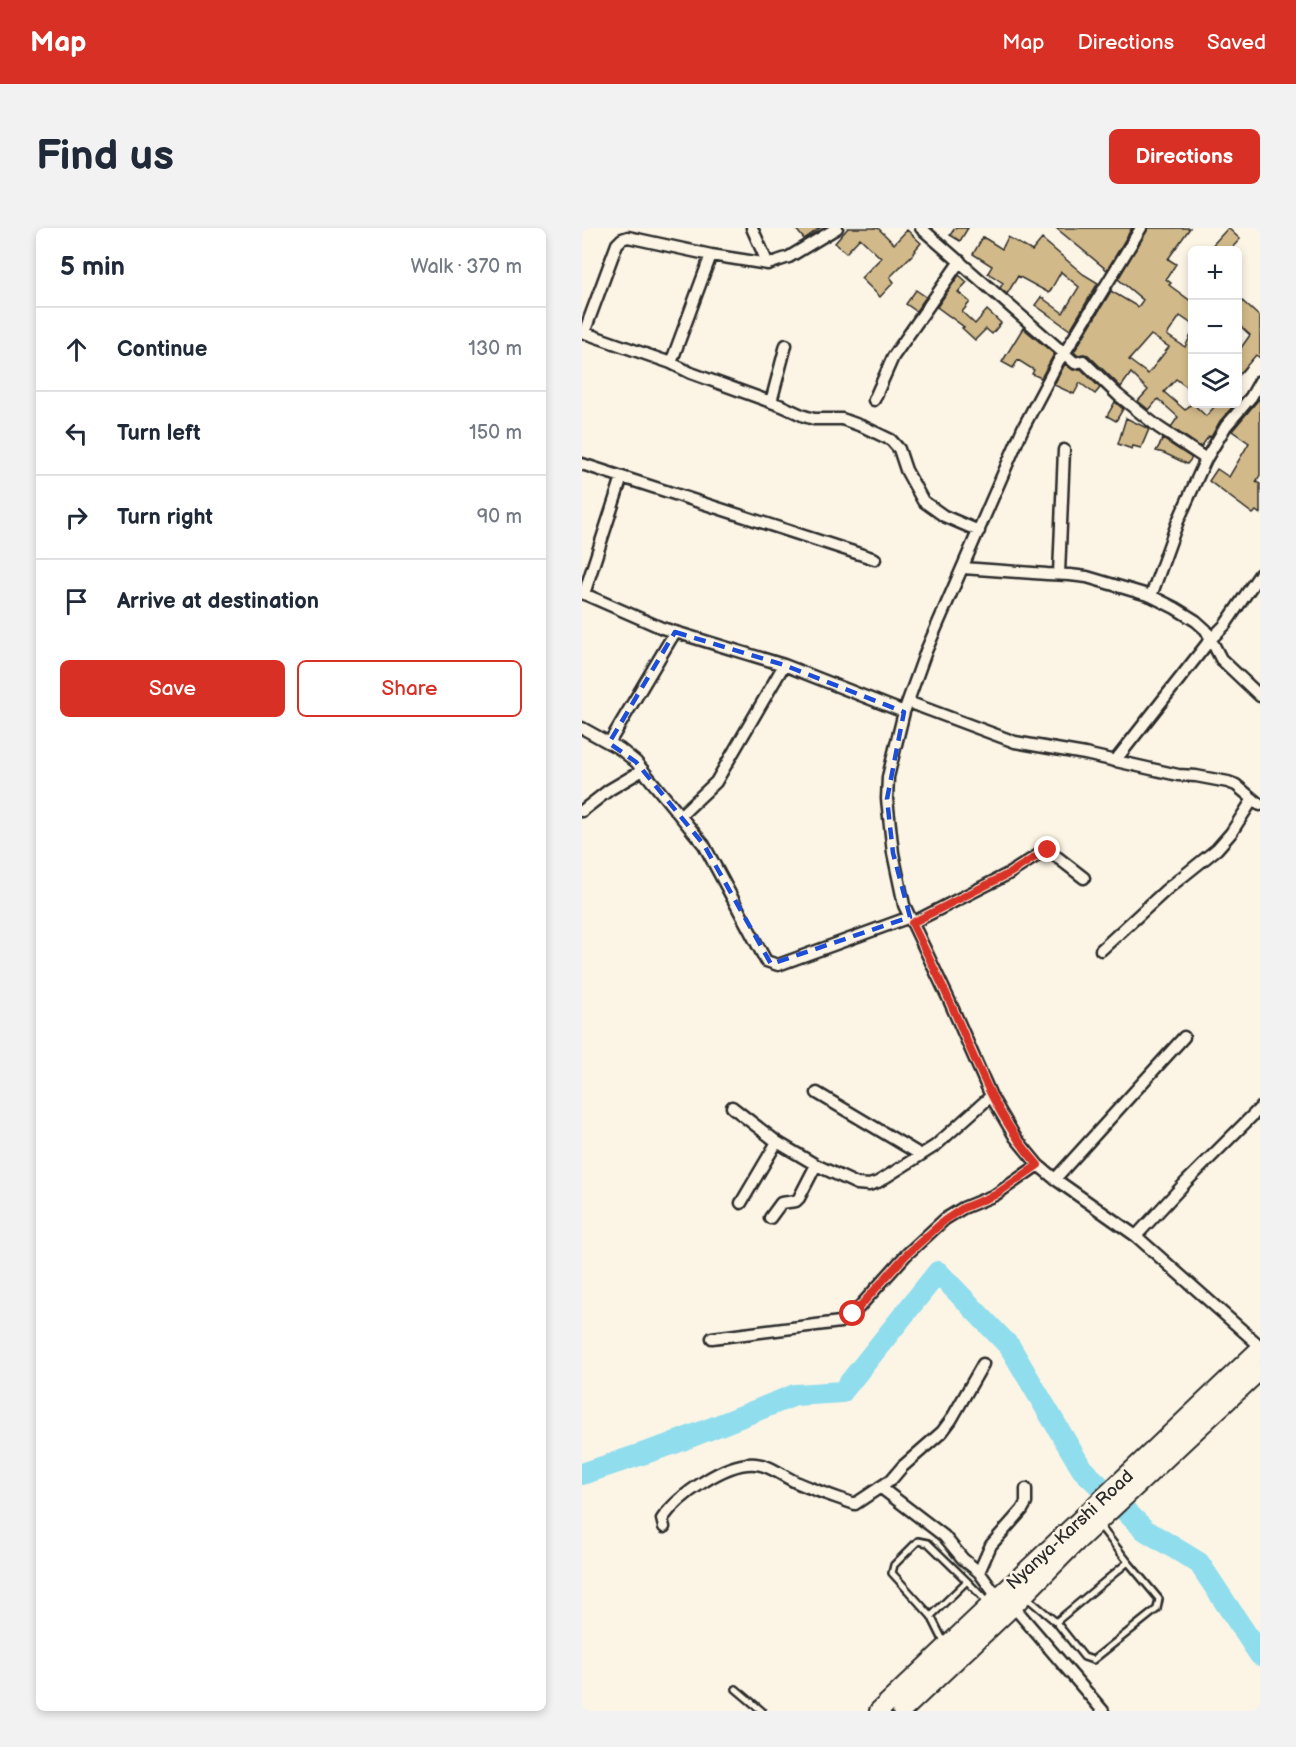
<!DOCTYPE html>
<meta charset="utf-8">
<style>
:root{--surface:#fff;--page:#f2f2f3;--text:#1f2937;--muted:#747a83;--line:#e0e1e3;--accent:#d93025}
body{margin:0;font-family:"Balsamiq Sans",sans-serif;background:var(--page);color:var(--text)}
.controls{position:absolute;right:18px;top:18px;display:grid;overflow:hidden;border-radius:9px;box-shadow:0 3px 9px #0003}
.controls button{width:54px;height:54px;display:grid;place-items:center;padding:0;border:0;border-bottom:2px solid var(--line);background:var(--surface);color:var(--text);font:30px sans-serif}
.stop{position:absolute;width:18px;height:18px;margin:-14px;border:4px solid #d93025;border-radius:50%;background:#fff}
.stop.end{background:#d93025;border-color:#fff;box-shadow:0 2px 6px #0008}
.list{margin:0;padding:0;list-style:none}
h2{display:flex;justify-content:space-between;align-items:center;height:78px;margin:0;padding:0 24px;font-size:26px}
h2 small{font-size:20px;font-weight:400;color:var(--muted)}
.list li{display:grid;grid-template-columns:39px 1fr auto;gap:18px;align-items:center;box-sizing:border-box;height:84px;padding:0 24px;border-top:2px solid var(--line)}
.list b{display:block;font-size:22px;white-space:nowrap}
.list em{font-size:20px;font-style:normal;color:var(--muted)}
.actions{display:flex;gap:12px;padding:18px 24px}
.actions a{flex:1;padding:14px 0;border:2px solid var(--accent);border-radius:9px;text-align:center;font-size:21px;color:var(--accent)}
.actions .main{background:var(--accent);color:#fff}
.icon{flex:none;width:33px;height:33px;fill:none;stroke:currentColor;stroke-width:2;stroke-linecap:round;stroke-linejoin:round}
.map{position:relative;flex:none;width:678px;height:1483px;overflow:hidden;border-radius:9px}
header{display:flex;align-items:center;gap:36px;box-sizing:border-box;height:84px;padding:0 30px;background:var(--accent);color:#fff}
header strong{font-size:28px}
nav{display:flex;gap:33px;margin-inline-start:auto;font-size:21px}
.intro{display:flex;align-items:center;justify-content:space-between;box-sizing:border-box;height:144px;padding:0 36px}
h1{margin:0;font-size:42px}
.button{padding:15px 27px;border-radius:9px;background:var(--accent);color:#fff;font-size:21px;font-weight:700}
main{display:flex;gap:36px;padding:0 36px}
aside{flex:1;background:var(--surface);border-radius:9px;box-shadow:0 3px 9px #0003}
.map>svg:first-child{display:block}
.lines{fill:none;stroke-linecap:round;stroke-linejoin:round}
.river{stroke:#90ddee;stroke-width:22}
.building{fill:#d1b989;stroke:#2b2b2b;stroke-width:1.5;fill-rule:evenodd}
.service-casing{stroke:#2b2b2b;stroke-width:10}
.minor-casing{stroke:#2b2b2b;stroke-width:15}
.primary-casing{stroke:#2b2b2b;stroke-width:22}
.service{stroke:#fcf5e5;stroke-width:5}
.minor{stroke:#fcf5e5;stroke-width:10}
.primary{stroke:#fcf5e5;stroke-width:18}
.route{stroke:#d93025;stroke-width:8}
.marked{fill:none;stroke:#1d4ed8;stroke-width:4.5;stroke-dasharray:12 8;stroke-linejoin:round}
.labels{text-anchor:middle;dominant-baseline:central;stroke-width:5;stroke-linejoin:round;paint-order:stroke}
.street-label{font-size:18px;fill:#2b2b2b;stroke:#fcf5e5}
</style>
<header>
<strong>Map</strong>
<nav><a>Map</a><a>Directions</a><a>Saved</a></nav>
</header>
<div class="intro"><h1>Find us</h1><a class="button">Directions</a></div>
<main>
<aside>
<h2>5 min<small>Walk · 370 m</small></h2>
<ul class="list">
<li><svg class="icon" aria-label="ahead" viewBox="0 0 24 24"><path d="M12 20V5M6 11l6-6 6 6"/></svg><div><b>Continue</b></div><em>130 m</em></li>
<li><svg class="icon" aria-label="left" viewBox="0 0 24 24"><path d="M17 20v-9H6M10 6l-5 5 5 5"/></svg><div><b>Turn left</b></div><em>150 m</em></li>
<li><svg class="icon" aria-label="right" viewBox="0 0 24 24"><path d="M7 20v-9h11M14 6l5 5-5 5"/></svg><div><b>Turn right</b></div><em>90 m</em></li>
<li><svg class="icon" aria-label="arrive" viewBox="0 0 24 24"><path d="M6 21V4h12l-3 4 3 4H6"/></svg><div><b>Arrive at destination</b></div></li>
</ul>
<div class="actions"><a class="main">Save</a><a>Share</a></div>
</aside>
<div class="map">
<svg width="678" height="1483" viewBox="0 0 678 1483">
<rect width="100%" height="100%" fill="#fcf5e5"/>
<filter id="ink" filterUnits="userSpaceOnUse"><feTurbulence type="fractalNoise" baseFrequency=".0167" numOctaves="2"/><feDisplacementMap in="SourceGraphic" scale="12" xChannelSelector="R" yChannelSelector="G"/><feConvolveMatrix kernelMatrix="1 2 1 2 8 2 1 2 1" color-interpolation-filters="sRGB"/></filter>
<g filter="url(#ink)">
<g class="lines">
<path class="river" d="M0,1246L90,1216L213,1167L260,1164L356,1044L428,1119L500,1241L563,1302L617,1335L678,1427"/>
</g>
<path class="building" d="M213,0H238L222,11Z
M266,0H296L312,16L325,2L339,15L333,22L334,23L308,49L312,54L298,69L279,50L299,30L278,10L264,25L253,15Z
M373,0H386L378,13L368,7Z
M474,0H550L525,42Z
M566,0H608L586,31L594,36L584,51L589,55L587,57L610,74V96L598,88L585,107L603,119L610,105V163L594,151L582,164L603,182L610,175L624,188L635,176H653L638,193L629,209L627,208L619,219L589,199L596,189L576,171L567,182L556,173L566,162L549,145L539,159L506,127L502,126L495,127L492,124L529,63L556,79L561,72L536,51ZM569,107L587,119L566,146L547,132Z
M646,0L658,11L648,22H626Z
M401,9L420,21L426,9L450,23L460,11L501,46L516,55L488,102L453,77L459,69L481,85L497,59L479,44L467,65L436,48L425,66L418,60L421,55L406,45L410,38L391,26Z
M377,47L385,54L376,64L388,74L380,84L393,96L405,82L419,95L410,106L404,101L393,112L380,100L382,99L355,79Z
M334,62L344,69L334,83L324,76Z
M656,69L678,89V130L674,127L656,148V124L668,107L656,96Z
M441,100L472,126L459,150L450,146L452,142L436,132L431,140L420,134Z
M483,136L491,142L499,141L518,160L513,166L498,155L492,166L472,157Z
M677,171L678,172V247L674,254L678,256V286L674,283L671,286L627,253L635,241L647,249L667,215L650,203Z
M533,174L541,181L534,193L525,188Z
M544,190L567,201L559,220L551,218L550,221L536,216Z
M581,211L610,230L605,236L582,225L574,223Z"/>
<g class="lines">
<g class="service-casing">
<path id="service" d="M443,1368L474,1394L546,1334L518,1298
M349,1388L310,1345L312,1337L336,1313L346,1315L385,1353
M474,1394L502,1429L511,1432L575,1381L577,1371L546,1334
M363,1416L349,1388L385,1353L405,1374
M154,1461L180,1483"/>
</g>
<g class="minor-casing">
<path id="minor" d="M170,0L186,36
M339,0L493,135L501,133L536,167L576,199L624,231
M559,0L482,126L477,132L441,200L344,423L322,484L306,549L305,571L311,625L322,677L367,772L409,868L433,909L456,937L473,951L554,1008L678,1118
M0,104L89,135L109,145L200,178L222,188L232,191H260L282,199L309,212L317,221L324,242L341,273L362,288L397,303
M2,105L35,16L40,11L46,9L129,27L186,36L207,29L255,0
M89,135L129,27
M292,172L311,129L378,33
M189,174L204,117
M0,236L293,331
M381,340L465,346L488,347L505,349L569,368L593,380L614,393L624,402L639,431L678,468
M477,346L482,222
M0,365L80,400L202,437L322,484
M2,366L40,249
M569,368L596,293L624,231L644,198L669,169L678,153
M326,474L433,514L503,526L596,547L614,548L646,554L654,557L678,577
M0,500L38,521L54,534L122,617L184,733L196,737L328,689
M27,515L93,404
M533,533L628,412L643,397L678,346
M0,583L27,562L61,542
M98,588L134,554L202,437
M330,695L428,645L464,622H466L502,650
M519,722L584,662L635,621L649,605L671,571
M235,865L339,927
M150,879L195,914L234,937L275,956L287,957L296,954L353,918L409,868
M473,951L602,809
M159,975L195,914
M188,990L199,975L214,973L217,970L234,937
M554,1008L605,953L678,880
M130,1110L258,1094L271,1086L324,1027L363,991L381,980L413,967L456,937
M298,1259L362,1308L381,1331L397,1344L416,1370
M82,1299L80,1291C96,1268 144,1233 174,1236C188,1237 202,1249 216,1255C234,1263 254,1269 273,1276L309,1252L320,1239L360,1204L369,1192L401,1136
M397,1344L409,1317L440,1282L444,1275V1261
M431,1378L521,1483"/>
</g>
<g class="primary-casing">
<path id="primary" d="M297,1483L678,1121
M320,1483L431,1378L491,1317L678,1142"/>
</g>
<use href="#service" class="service"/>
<use href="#minor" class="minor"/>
<use href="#primary" class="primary"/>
</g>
</g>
<g class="lines" filter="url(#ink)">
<path class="route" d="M271,1086L324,1027L363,992L381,980L413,967L456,937C416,892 395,837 372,783C359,753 344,724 330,695L428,645L461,624L466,622"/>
</g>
<path class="marked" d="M93,404L202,437L322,484L305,571L311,625L328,689L189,736L122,617L54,534L27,515Z"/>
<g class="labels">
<g class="street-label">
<text transform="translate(488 1302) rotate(-43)">Nyanya-Karshi Road</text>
</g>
</g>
</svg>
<div class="controls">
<button>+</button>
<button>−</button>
<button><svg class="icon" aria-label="layers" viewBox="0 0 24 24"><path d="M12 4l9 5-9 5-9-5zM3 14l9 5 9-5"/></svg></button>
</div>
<div class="stop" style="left:271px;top:1086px"></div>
<div class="stop end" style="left:466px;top:622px"></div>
</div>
</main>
